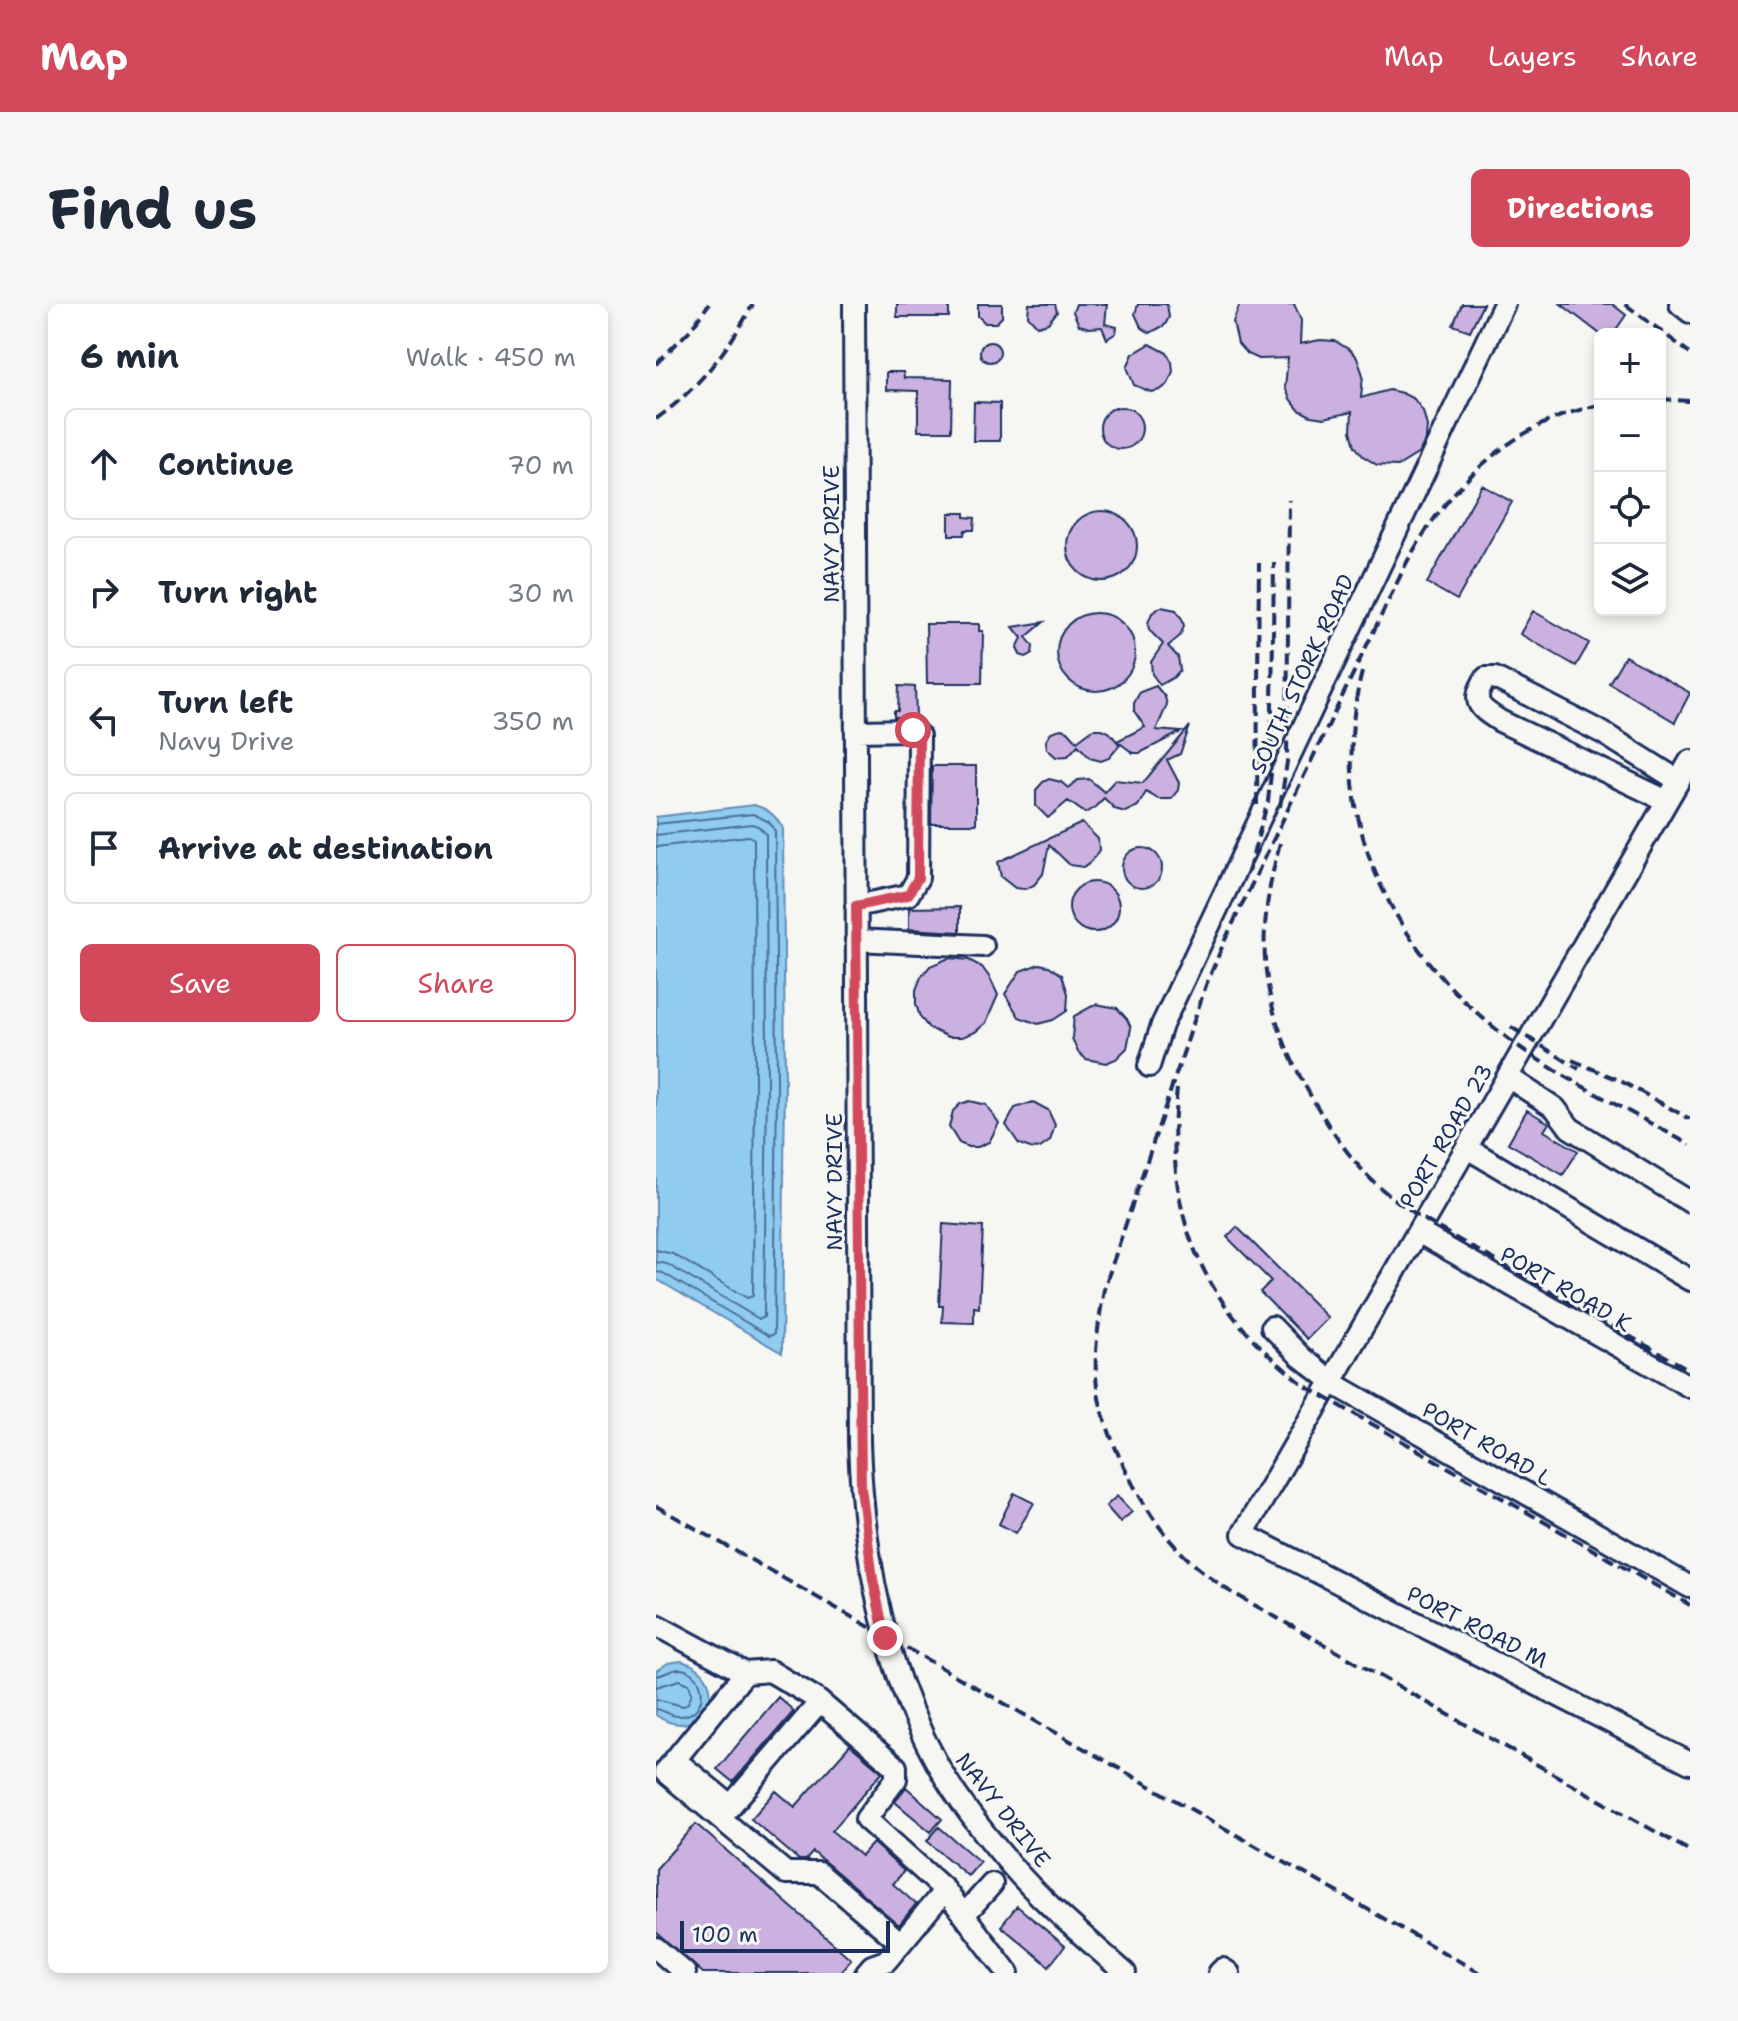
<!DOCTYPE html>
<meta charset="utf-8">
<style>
:root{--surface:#fff;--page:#f6f6f7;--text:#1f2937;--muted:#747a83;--line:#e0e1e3;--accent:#d1495b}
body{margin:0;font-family:"Shantell Sans",sans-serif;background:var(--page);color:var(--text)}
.controls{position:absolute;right:24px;top:24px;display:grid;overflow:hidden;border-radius:12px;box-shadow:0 4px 12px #0003}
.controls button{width:72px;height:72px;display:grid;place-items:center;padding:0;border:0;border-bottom:2px solid var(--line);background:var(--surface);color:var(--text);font:40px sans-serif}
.scale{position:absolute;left:24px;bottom:20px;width:210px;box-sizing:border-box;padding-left:8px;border:4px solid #1b2f5e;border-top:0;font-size:22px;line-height:28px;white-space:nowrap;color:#1b2f5e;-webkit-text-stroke:6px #f6f6f2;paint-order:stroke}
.stop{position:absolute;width:24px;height:24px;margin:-18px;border:6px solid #d1495b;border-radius:50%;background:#fff}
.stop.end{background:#d1495b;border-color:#fff;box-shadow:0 2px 8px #0008}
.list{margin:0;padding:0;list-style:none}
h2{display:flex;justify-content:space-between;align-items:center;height:104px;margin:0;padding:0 32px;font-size:34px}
h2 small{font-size:26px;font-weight:400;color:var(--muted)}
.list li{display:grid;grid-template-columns:52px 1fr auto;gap:24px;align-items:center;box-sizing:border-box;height:112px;margin:0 16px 16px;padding:0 16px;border:2px solid var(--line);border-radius:12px}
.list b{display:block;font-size:30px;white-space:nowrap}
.list p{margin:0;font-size:26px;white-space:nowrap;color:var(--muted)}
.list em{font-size:26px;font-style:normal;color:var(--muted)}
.actions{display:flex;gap:16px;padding:24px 32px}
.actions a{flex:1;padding:18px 0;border:2px solid var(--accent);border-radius:12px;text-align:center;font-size:28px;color:var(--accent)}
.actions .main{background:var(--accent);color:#fff}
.icon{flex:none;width:44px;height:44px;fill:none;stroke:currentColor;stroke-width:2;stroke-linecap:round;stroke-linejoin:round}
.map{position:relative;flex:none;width:1034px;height:1669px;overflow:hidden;border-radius:12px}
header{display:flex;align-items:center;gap:48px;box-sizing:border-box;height:112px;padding:0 40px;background:var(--accent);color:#fff}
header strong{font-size:38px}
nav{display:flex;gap:44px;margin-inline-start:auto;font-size:28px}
.intro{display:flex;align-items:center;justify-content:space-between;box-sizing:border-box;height:192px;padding:0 48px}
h1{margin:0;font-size:56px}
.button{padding:20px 36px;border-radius:12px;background:var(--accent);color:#fff;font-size:28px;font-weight:700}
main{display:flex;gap:48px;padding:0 48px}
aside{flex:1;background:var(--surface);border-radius:12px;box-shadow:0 4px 12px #0003}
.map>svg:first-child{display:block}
.water{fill:#90cbf0;stroke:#618db6;stroke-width:2}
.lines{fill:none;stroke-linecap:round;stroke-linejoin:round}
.shore{stroke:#4a6d98;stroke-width:2}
.building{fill:#cbb1df;stroke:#1b2f5e;stroke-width:2}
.minor-casing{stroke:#1b2f5e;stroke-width:26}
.minor{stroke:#f6f6f2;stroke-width:20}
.rail{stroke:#1b2f5e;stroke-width:4;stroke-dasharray:12 6;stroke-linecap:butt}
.route{stroke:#d1495b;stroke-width:10}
.labels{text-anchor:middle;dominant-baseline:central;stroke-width:6;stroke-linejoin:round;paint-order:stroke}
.street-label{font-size:22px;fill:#1b2f5e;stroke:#f6f6f2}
</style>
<header>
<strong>Map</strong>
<nav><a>Map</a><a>Layers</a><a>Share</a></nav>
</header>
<div class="intro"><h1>Find us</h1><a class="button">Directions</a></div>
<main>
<aside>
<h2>6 min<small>Walk · 450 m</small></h2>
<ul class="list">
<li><svg class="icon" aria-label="ahead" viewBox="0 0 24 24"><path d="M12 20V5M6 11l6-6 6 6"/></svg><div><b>Continue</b></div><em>70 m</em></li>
<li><svg class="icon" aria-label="right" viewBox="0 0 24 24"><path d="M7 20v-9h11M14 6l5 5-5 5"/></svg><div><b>Turn right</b></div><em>30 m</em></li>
<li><svg class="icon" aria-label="left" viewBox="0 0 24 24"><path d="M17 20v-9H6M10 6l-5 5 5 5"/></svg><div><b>Turn left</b><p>Navy Drive</p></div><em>350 m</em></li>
<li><svg class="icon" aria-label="arrive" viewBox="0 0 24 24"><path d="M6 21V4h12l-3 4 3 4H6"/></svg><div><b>Arrive at destination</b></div></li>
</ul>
<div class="actions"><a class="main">Save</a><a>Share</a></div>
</aside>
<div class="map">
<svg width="1034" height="1669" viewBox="0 0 1034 1669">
<rect width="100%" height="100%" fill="#f6f6f2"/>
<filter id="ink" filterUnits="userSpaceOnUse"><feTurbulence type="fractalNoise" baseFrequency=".0125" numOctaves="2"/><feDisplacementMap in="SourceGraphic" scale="16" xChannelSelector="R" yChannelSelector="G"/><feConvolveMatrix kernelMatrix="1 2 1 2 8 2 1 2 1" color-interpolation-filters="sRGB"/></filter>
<g filter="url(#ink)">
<path class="water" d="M98,501C112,505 119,511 127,524L129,780L126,1049L0,975V513Z
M25,1357C82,1372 46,1445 0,1411V1367L12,1359Z"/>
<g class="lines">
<path class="shore" d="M0,520L97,510L113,518L119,527L121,780L118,1030L113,1032L7,969L0,968
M0,531L96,520L102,522L110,530L111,780L108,1013L103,1015L11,960L0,958
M0,543L93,532L98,535L99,780L97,992L91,994L17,950L0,946
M0,1372C9,1371 15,1365 24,1365C53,1367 53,1412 24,1412C15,1413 9,1406 0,1405
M0,1383L24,1376L33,1380L36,1389L32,1399L27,1402L0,1395"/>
</g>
<path class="building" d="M241,0H293V13H241Z
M322,0H346V13L340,19H329L322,12Z
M373,0H399L401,8L392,19L381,22L372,12Z
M420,0H451L449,20L461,23L460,29L451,35L446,23L433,24L423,21L417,8Z
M482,0H511L513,13L509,21L494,29L485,23L479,10Z
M584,0H638L645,16L644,40L664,36L679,37L694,46L701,54L707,71L705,94L733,86L746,89L758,95L767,107L771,122L770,134L763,149L742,162L721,161L707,152L699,142L695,127L696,108L668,114L655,112L643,106L634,95L629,83L632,54L603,55L590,49L582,40L577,18Z
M806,0H827L814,27L797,21Z
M905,0H956L970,11L957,30H944Z
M324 48a10 10 0 1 1 20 0a10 10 0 1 1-20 0Z
M494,40L511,49L516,58L517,67L512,80L504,86L495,88L478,81L471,63L477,50Z
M230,68H247L248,74L296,75L295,127H262V87L230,86Z
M318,98L344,99V137H317Z
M444 124a21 21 0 1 1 42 0a21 21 0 1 1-42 0Z
M826,181L856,198L801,296L771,279Z
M411 242a35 35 0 1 1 70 0a35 35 0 1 1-70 0Z
M293,209H309V213L319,214L318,226H309L308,231H293Z
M505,303L520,306L526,315L528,322L524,332L512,342L522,353L524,366L518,373L504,381L496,370L495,358L507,340L493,326L492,319L496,309Z
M877,307L933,339L920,362L864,330Z
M401 348a39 39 0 1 1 78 0a39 39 0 1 1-78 0Z
M388,318L370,333L377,342L376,350L370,353L364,351L361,344L366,334L357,323Z
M270,320H323V327H327L326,379H271Z
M969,352L1034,389L1019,418L953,379Z
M243,382L259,383L260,413H238V407H242Z
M500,382L509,393L511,401L500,426L525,428L484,449H477L461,437L489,423L478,407V399L484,388Z
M534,422L524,450L511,456L523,479L522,486L515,495H502L490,488L482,502L469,508L459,505L448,494L438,504L429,509L412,497L392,514L380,502V486L387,478L393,475L405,478L412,484L422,476L433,475L448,488L459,476L487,479Z
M405,425L412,427L421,437L437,425H446L453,428L464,441L453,454L445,457L434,454L422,441L412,452L400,453L391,445L390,437L395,428Z
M276,462H320V520H275Z
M426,519L442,535L443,546L435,558L427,563L414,561L393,541L387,570L378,581L369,585L359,584L345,573L342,558Z
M466 564a20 20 0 1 1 40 0a20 20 0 1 1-40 0Z
M413 603a25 25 0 1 1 50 0a25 25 0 1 1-50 0Z
M304,603V628L253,625V604Z
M293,654L313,656L326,663L334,674L342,691L330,719L319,728L306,733H292L273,724L264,713L260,700V686L265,673L274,662Z
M383,660L393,662L406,671L412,690L411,707L397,716L382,720L363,713L349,690L364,667Z
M440,700L461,704L471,715L475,724L471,744L460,755L450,759L430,755L422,748L416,734L418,712Z
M313,797L330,801L343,819L333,838L322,843H312L303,839L293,823L297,807L304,800Z
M377,798L392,806L399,821L394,837L384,844L377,845L363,840L350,821L359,804Z
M871,806L893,819L888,827L922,847L907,871L852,839Z
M287,920L327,923L323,1004L318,1003V1019L286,1018L287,1002H283Z
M581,923L672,1014L651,1035L604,988L615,977L571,933Z
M358,1189L378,1199L360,1229L343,1220Z
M461,1192L476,1208L464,1218L450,1202Z
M122,1393L138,1407L77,1478L61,1465Z
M194,1441L226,1468L176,1527L205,1552L217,1539L248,1567L237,1580L260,1600L243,1621L157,1548L150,1556H143L95,1515L120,1487L139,1503Z
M250,1483L286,1515L275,1528L239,1498Z
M40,1520L195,1655L183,1669H47L0,1628V1565Z
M283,1523L324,1558L312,1572L271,1537Z
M361,1602L409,1642L393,1662L345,1622Z"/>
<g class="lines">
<g class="minor-casing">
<path id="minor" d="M198,0L203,1139C207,1250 227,1363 282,1461C301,1496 328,1529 354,1560C388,1600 430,1634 469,1669
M1024,0L1034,8
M1034,457L587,1230L1034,1459
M1011,497L844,417C822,403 815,398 830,374H839L947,429L1023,477
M200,602L252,591L262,574L263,432L257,426L200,427
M200,636L327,642
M493,762L506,721L848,0
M852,773L899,804L914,824L1034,898
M811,844L1034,976
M762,928L1034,1083
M616,1023L645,1053L682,1082L1034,1283
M0,1321L89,1369L114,1367L159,1394L240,1463V1475L210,1515L289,1586
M164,1398L64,1514L130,1569H163L245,1639
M19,1456L75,1502
M64,1514L9,1468L89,1369
M308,1611L336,1580
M0,1644L29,1669
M210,1669L216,1662L230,1657L289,1586L352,1669
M563,1669L567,1665L573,1669"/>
</g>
<use href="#minor" class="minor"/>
<path class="rail" d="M969,0L1034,49
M0,60L34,26L53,0
M1004,95L1034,97
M944,101C855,118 791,184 750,260L569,636L550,681L448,985C443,1016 437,1051 441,1083C448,1132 488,1211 523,1246C537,1261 554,1273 570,1285L1034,1547
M0,115C42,85 73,45 97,0
M706,368C667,521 741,656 865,744C918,781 978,809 1034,841
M601,501L603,259
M624,503L631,458L633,196
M624,539C597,638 604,705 656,794C674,825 695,857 721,881C758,913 802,935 844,959C907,995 971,1031 1034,1066
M592,568L612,497L615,470L618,259
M855,723L923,765
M916,756L963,776L1034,815
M521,785C507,915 547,1004 651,1083L1034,1301
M0,1202L824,1669"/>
</g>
</g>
<g class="lines" filter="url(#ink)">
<path class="route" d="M229,1334L217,1275L205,1184L200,602L252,591L262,574L263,432L257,426"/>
</g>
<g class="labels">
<g class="street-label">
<text transform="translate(175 230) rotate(-90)">NAVY DRIVE</text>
<text transform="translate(646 370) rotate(-65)">SOUTH STORK ROAD</text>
<text transform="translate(790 832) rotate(-60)">PORT ROAD 23</text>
<text transform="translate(178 878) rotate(-90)">NAVY DRIVE</text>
<text transform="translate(910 985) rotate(30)">PORT ROAD K</text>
<text transform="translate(831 1140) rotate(30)">PORT ROAD L</text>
<text transform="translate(821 1323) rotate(27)">PORT ROAD M</text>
<text transform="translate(347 1506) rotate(52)">NAVY DRIVE</text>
</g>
</g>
</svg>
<div class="controls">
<button>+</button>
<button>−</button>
<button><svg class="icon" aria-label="locate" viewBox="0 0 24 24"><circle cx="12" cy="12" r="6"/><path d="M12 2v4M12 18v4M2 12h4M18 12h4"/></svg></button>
<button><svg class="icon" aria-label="layers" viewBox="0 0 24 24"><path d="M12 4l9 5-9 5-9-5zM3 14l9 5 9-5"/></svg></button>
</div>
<div class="scale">100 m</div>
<div class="stop" style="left:257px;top:426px"></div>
<div class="stop end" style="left:229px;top:1334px"></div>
</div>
</main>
